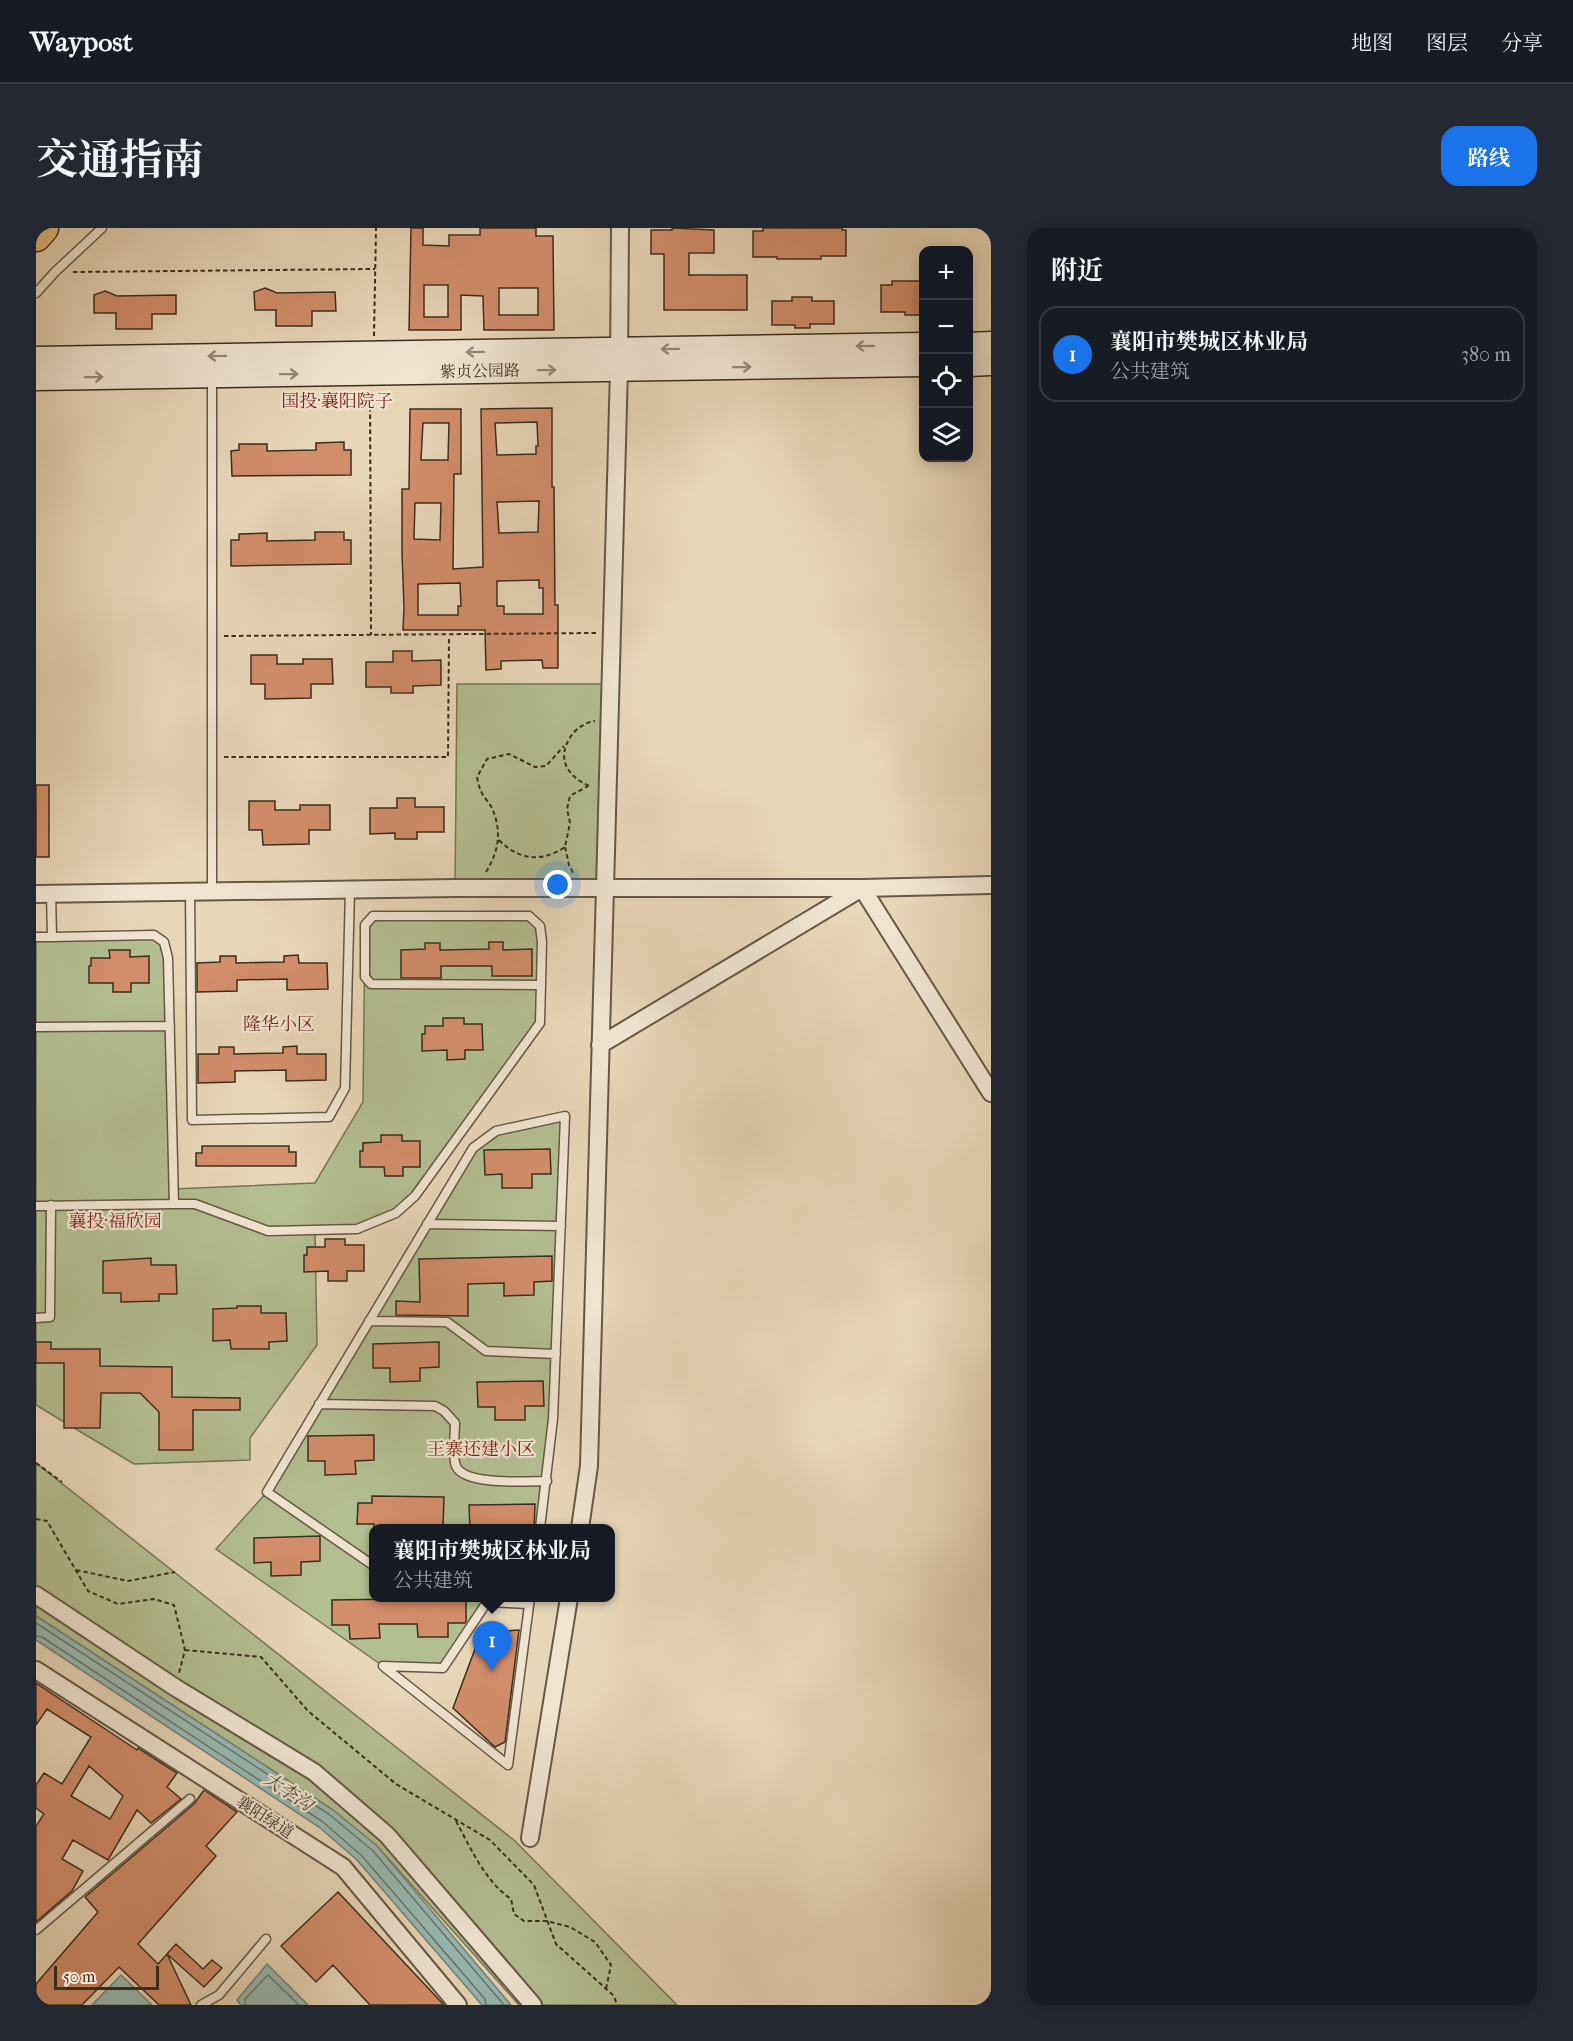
<!DOCTYPE html>
<html lang="zh">
<meta charset="utf-8">
<style>
:root{--surface:#171b24;--page:#242831;--text:#f1f3f6;--muted:#9ea1a6;--line:#363941;--accent:#1a73e8}
body{margin:0;font-family:"IM FELL French Canon","Noto Serif SC",serif;background:var(--page);color:var(--text)}
.controls{position:absolute;right:18px;top:18px;display:grid;overflow:hidden;border-radius:12px;box-shadow:0 3px 15px #0003}
.controls button{width:54px;height:54px;display:grid;place-items:center;padding:0;border:0;border-bottom:2px solid var(--line);background:var(--surface);color:var(--text);font:30px sans-serif}
.scale{position:absolute;left:18px;bottom:15px;width:105px;box-sizing:border-box;padding-left:6px;border:3px solid #3a2e1d;border-top:0;font-size:16px;line-height:21px;white-space:nowrap;color:#3a2e1d;-webkit-text-stroke:4px #f0e4d1;paint-order:stroke}
.you{position:absolute;left:522px;top:657px;width:21px;height:21px;margin:-15px;border:4px solid #fff;border-radius:50%;background:#1a73e8;box-shadow:0 0 0 9px #1a73e833}
.badge{display:grid;place-items:center;width:39px;height:39px;border-radius:50%;background:var(--accent);color:#fff;font-size:20px;font-weight:700}
.pin{position:absolute;translate:-50% -50px;filter:drop-shadow(0 2px 3px #0008)}
.pin::after{content:'';position:absolute;top:32px;width:21px;height:18px;background:inherit;clip-path:polygon(0 0,100% 0,50% 100%)}
.popup{position:absolute;left:333px;top:1296px;width:246px;height:78px;box-sizing:border-box;display:grid;place-content:center;border-radius:12px;background:var(--surface);filter:drop-shadow(0 2px 4px #0005);font-size:20px;white-space:nowrap;color:var(--muted)}
.popup b{font-size:22px;color:var(--text)}
.popup::after{content:'';position:absolute;left:50%;top:100%;margin-left:-12px;border:12px solid transparent;border-top-color:var(--surface)}
.list{margin:0;padding:0;list-style:none}
h2{display:flex;justify-content:space-between;align-items:center;height:78px;margin:0;padding:0 24px;font-size:26px}
h2 small{font-size:20px;font-weight:400;color:var(--muted)}
.list li{display:grid;grid-template-columns:39px 1fr auto;gap:18px;align-items:center;box-sizing:border-box;height:96px;margin:0 12px 12px;padding:0 12px;border:2px solid var(--line);border-radius:18px}
.list b{display:block;font-size:22px;white-space:nowrap}
.list p{margin:0;font-size:20px;white-space:nowrap;color:var(--muted)}
.list em{font-size:20px;font-style:normal;color:var(--muted)}
.icon{flex:none;width:33px;height:33px;fill:none;stroke:currentColor;stroke-width:2;stroke-linecap:round;stroke-linejoin:round}
.map{position:relative;flex:none;width:955px;height:1777px;overflow:hidden;border-radius:18px}
header{display:flex;align-items:center;gap:36px;box-sizing:border-box;height:84px;padding:0 30px;background:var(--surface);border-bottom:2px solid var(--line)}
header strong{font-size:28px}
nav{display:flex;gap:33px;margin-inline-start:auto;font-size:21px}
.intro{display:flex;align-items:center;justify-content:space-between;box-sizing:border-box;height:144px;padding:0 36px}
h1{margin:0;font-size:42px}
.button{padding:15px 27px;border-radius:18px;background:var(--accent);color:#fff;font-size:21px;font-weight:700}
main{display:flex;gap:36px;padding:0 36px}
aside{flex:1;background:var(--surface);border-radius:18px;box-shadow:0 3px 15px #0003}
.map>svg:first-child{display:block}
.green{fill:#b3be91;stroke:#767657;stroke-width:1.5}
.water{fill:#98b9b3;stroke:#728177;stroke-width:1.5}
.lines{fill:none;stroke-linecap:round;stroke-linejoin:round}
.shore{stroke:#697468;stroke-width:1.5}
.building{fill:#d28d6a;stroke:#3a2e1d;stroke-width:1.5;fill-rule:evenodd}
.lane-casing{stroke:#665844;stroke-width:11}
.street-casing{stroke:#665844;stroke-width:20}
.secondary-casing{stroke:#3a2e1d;stroke-width:27}
.highway-casing{stroke:#3a2e1d;stroke-width:33}
.path{stroke:#3a2e1d;stroke-width:2;stroke-dasharray:4.5 3;stroke-linecap:butt}
.lane{stroke:#f0e4d1;stroke-width:8}
.street{stroke:#f0e4d1;stroke-width:16}
.secondary{stroke:#f0e4d1;stroke-width:24}
.highway{stroke:#e4bb7c;stroke-width:30}
.oneway{stroke:#958977}
.labels{text-anchor:middle;dominant-baseline:central;stroke-width:4.5;stroke-linejoin:round;paint-order:stroke}
.street-label{font-size:16px;fill:#3a2e1d;stroke:#f0e4d1}
.neighbourhood-label{font-size:18px;fill:#7a1f14;stroke:#f0e4d1}
.water-label{font-size:18px;font-style:italic;fill:#4d4a3b;stroke:#f0e4d1}
</style>
<header>
<strong>Waypost</strong>
<nav><a>地图</a><a>图层</a><a>分享</a></nav>
</header>
<div class="intro"><h1>交通指南</h1><a class="button">路线</a></div>
<main>
<div class="map">
<svg width="955" height="1777" viewBox="0 0 955 1777">
<rect width="100%" height="100%" fill="#e8d6b8"/>
<filter id="stains"><feTurbulence type="fractalNoise" baseFrequency=".00333" numOctaves="4"/><feColorMatrix values="0 0 0 0 .2 0 0 0 0 .09 0 0 0 0 .02 0 0 0 .5 -.17"/></filter>
<radialGradient id="worn" r=".72"><stop offset=".6" stop-color="#630" stop-opacity="0"/><stop offset="1" stop-color="#630" stop-opacity=".3"/></radialGradient>
<path class="green" d="M421,456H574L569,660H419Z
M337,688H493L504,698V795L379,968L360,985L321,1001L279,1002L281,1117L214,1210V1232L98,1236L0,1177V709L118,707L128,714L138,961L279,955L327,874L329,697Z
M529,888L517,1191L504,1300H338V1370H494L493,1376L451,1374L407,1440L347,1438L180,1321L231,1264L437,920L460,903Z
M0,1235L479,1613L641,1777H483L341,1618L297,1582L0,1388Z"/>
<path class="water" d="M0,1388L297,1582L341,1618L475,1777H446L321,1632L283,1599L0,1412Z
M231,1736L272,1777H205L201,1772Z
M85,1747L116,1777H56Z"/>
<g class="lines">
<path class="shore" d="M0,1395L294,1587L337,1623L468,1777
M0,1408L6,1409L287,1594L326,1628L449,1771L450,1777
M209,1777V1771L232,1747L263,1777"/>
</g>
<path class="building" d="M375,0H387V17L413,18V7H444V0H500V8H517L518,102H448L447,68L425,67V102H373ZM388,57H412V89H388ZM463,60H502V87H463Z
M636,0L678,2V25H653V47H711V82H628V26H615V2H636Z
M727,0H806V2H810V28H785V31H741V29H717V3H727Z
M856,53H888V87H869V84H845V57H856Z
M229,60L241,65L299,64L300,83H276V98H240V82H219L218,64Z
M69,63L81,68L140,67V86H116V101H80V85H58V67Z
M756,69H776V73H798V96H774V100H759V97H736V73H756Z
M516,180V259H518L519,377H522V440H507L506,432L465,433V441L450,442L449,402H367L368,379L366,325V261H373L374,181H425V246H418L417,341L447,339L445,181ZM501,194L502,218H500V226L461,227L459,195ZM387,195H413L412,232H385ZM503,273L502,304L463,305L461,274ZM379,275H405L404,312L378,311ZM503,352V360H507V386H468V378H461V353ZM424,355L425,378H422V387H382V356Z
M308,214V222H315V247L196,248L195,223L203,222V216H231V223L280,222V215Z
M279,304H308V312H315V336L195,338V312H203V306L231,305V313L279,312Z
M357,423H376V433L405,432V457L377,458V465H355V459H330V434H357Z
M215,427H241V436H267V431H296L297,456H275V470L229,471V456H215Z
M0,557H13V629H0Z
M361,570H379V579H408V604H381V611H359V605L334,606V580H361Z
M213,573H239V582H264V577H294V602H273V616L227,617L226,602H213Z
M453,714H467V722L496,721V748H456V738H405V750H365V722L389,721V715H404V722L453,721Z
M73,722H94V729L113,728V755H95V764H77V755H53V738H55V730H74Z
M262,727L263,735H291L292,761L251,762V751L201,752V763L161,764V735L184,734V728H200V735L248,734V728Z
M407,790H428V796H446L447,822H429V831L411,832V822L386,823V806H389V798H407Z
M261,818V826H290V852L250,853V842L199,843V854L162,855V826H183V819H198V826L247,825V819Z
M345,907H366V913H384V939H367V948H349L348,939H324V923H327V915L345,914Z
M166,918H253V924H260V938H160V925H166Z
M514,921L515,946H496V960H466V946L449,947L448,922Z
M289,1011H309V1017H328V1043H311V1053H292V1043L268,1044V1027H271V1019H289Z
M516,1028V1053L498,1054V1067L468,1068V1055L432,1056V1088L360,1087V1073L384,1074L383,1031Z
M115,1030V1037H140L141,1066H123V1073L85,1074V1065H67V1033Z
M201,1078H225V1085H250L251,1113L233,1114V1121H195L194,1112L177,1113V1081L201,1080Z
M0,1114H15V1121H64V1138L136,1139V1169L204,1170V1182H157V1222H123V1184L104,1165H65L64,1200H28V1135H0Z
M403,1114V1139L384,1140V1153L354,1154V1140H337V1116Z
M507,1153L508,1178H489V1192H459V1179H442L441,1154Z
M338,1207V1232L319,1233L320,1246L289,1247V1233H272V1208Z
M336,1268L408,1269L407,1300H338V1296H321L322,1275H336Z
M499,1276L498,1300H434L433,1277Z
M284,1308V1333L265,1334V1347L235,1348V1334L218,1335V1310Z
M430,1370V1393L429,1395H412V1409H382L381,1396H343L344,1410L314,1411L313,1397H296V1372Z
M483,1402L469,1514L459,1519L417,1480L445,1405Z
M0,1455L101,1522L102,1520L141,1545L131,1559L145,1571L115,1595L101,1582L72,1632L37,1612L26,1631L47,1643L36,1663L0,1694V1598L8,1586L0,1580V1557L8,1545L26,1556L55,1509L11,1481L0,1497ZM53,1538L87,1568L74,1591L35,1568Z
M168,1562L201,1584L170,1618L180,1628L102,1716L122,1736L131,1726L155,1777H123L83,1739L46,1777H0V1756L62,1684L49,1669L158,1576Z
M302,1664L408,1777H334L297,1737L280,1754L245,1718Z
M140,1716L167,1741L176,1732L186,1740L168,1759L131,1726Z"/>
<g class="lines">
<g class="lane-casing">
<path id="lane" d="M0,65L19,44L66,0
M176,150V663
M154,663L156,892L293,889L309,860L314,661
M15,665L16,709L118,707L128,714L132,730L138,976H159L232,1003L321,1001L360,985L379,968L504,795L506,714L504,698L493,688H337L329,697V749L335,756L505,757
M0,709H16
M0,799L134,798
M0,978L138,976
M391,996L525,998
M0,1090L14,1089L15,977
M333,1093L411,1094L450,1123L520,1126
M283,1176L399,1178L408,1183L419,1195C419,1206 416,1229 420,1238C428,1258 491,1253 511,1253
M338,1338L231,1264L437,920L460,903L529,888L517,1191L504,1300
M493,1376L451,1374L407,1440L347,1438L472,1537L494,1370
M0,1702L154,1571
M165,1777L183,1767L230,1711"/>
</g>
<g class="street-casing">
<path id="street" d="M584,0L583,141L569,660H826L955,657
M0,666L419,660H569L553,1238L544,1300
M564,817L826,660L955,865
M0,1367L140,1460L278,1544L351,1607L497,1777
M0,1442L307,1639L422,1777
M494,1610L533,1370"/>
</g>
<g class="secondary-casing">
<path id="secondary" d="M933,117L955,116
M0,131L888,117
M933,136L955,135
M0,150L888,136"/>
</g>
<g class="highway-casing">
<path id="highway" d="M0,8L7,0"/>
</g>
<path class="path" d="M37,44L339,41
M338,108L340,0
M334,164L335,407
M188,408L560,405
M188,529H412L413,408
M553,558C531,548 520,530 535,508C540,501 549,494 559,493
M463,612C483,632 505,635 529,619L534,595L531,581L534,568L552,558
M529,619L533,637L537,645
M450,644C463,623 466,603 456,580C453,574 447,569 445,563C443,559 442,554 441,549L451,531L473,526L499,539L510,538L528,518
M0,1235L26,1254
M0,1291L11,1293L52,1363L82,1376L118,1371L138,1377L149,1422L143,1445
M40,1342L92,1353L139,1344
M149,1422L225,1429L272,1483L360,1556L454,1612L498,1657L520,1716L578,1768L581,1777
M420,1593C435,1621 449,1653 475,1671L478,1686L488,1693H511L534,1699L559,1714L575,1737L570,1761"/>
<use href="#lane" class="lane"/>
<use href="#street" class="street"/>
<use href="#secondary" class="secondary"/>
<use href="#highway" class="highway"/>
</g>
<defs><path id="oneway-shaft" d="M-6 0H5M1.5-3L5.5 0L1.5 3" fill="none" stroke-width="1.6" stroke-linecap="round" stroke-linejoin="round" transform="scale(1.5)"/></defs>
<g class="oneway">
<use href="#oneway-shaft" transform="translate(829 118) rotate(179)"/>
<use href="#oneway-shaft" transform="translate(634 121) rotate(179)"/>
<use href="#oneway-shaft" transform="translate(439 124) rotate(179)"/>
<use href="#oneway-shaft" transform="translate(181 128) rotate(179)"/>
<use href="#oneway-shaft" transform="translate(706 139) rotate(-1)"/>
<use href="#oneway-shaft" transform="translate(511 142) rotate(-1)"/>
<use href="#oneway-shaft" transform="translate(253 146) rotate(-1)"/>
<use href="#oneway-shaft" transform="translate(58 149) rotate(-1)"/>
</g>
<g class="labels">
<g class="street-label">
<text transform="translate(444 143) rotate(-1)">紫贞公园路</text>
<text transform="translate(229 1589) rotate(33)">襄阳绿道</text>
</g>
<g class="neighbourhood-label">
<text x="301" y="173">国投·襄阳院子</text>
<text x="243" y="796">隆华小区</text>
<text x="79" y="993">襄投·福欣园</text>
<text x="445" y="1221">王寨还建小区</text>
</g>
<g class="water-label">
<text transform="translate(252 1564) rotate(33)">大李沟</text>
</g>
</g>
<rect width="100%" height="100%" filter="url(#stains)"/>
<rect width="100%" height="100%" fill="url(#worn)"/>
</svg>
<div class="controls">
<button>+</button>
<button>−</button>
<button><svg class="icon" aria-label="locate" viewBox="0 0 24 24"><circle cx="12" cy="12" r="6"/><path d="M12 2v4M12 18v4M2 12h4M18 12h4"/></svg></button>
<button><svg class="icon" aria-label="layers" viewBox="0 0 24 24"><path d="M12 4l9 5-9 5-9-5zM3 14l9 5 9-5"/></svg></button>
</div>
<div class="scale">50 m</div>
<div class="you"></div>
<div class="pin badge" style="left:456px;top:1443px">1</div>
<div class="popup"><b>襄阳市樊城区林业局</b>公共建筑</div>
</div>
<aside>
<h2>附近<small></small></h2>
<ul class="list">
<li><span class="badge">1</span><div><b>襄阳市樊城区林业局</b><p>公共建筑</p></div><em>380 m</em></li>
</ul>
</aside>
</main>
